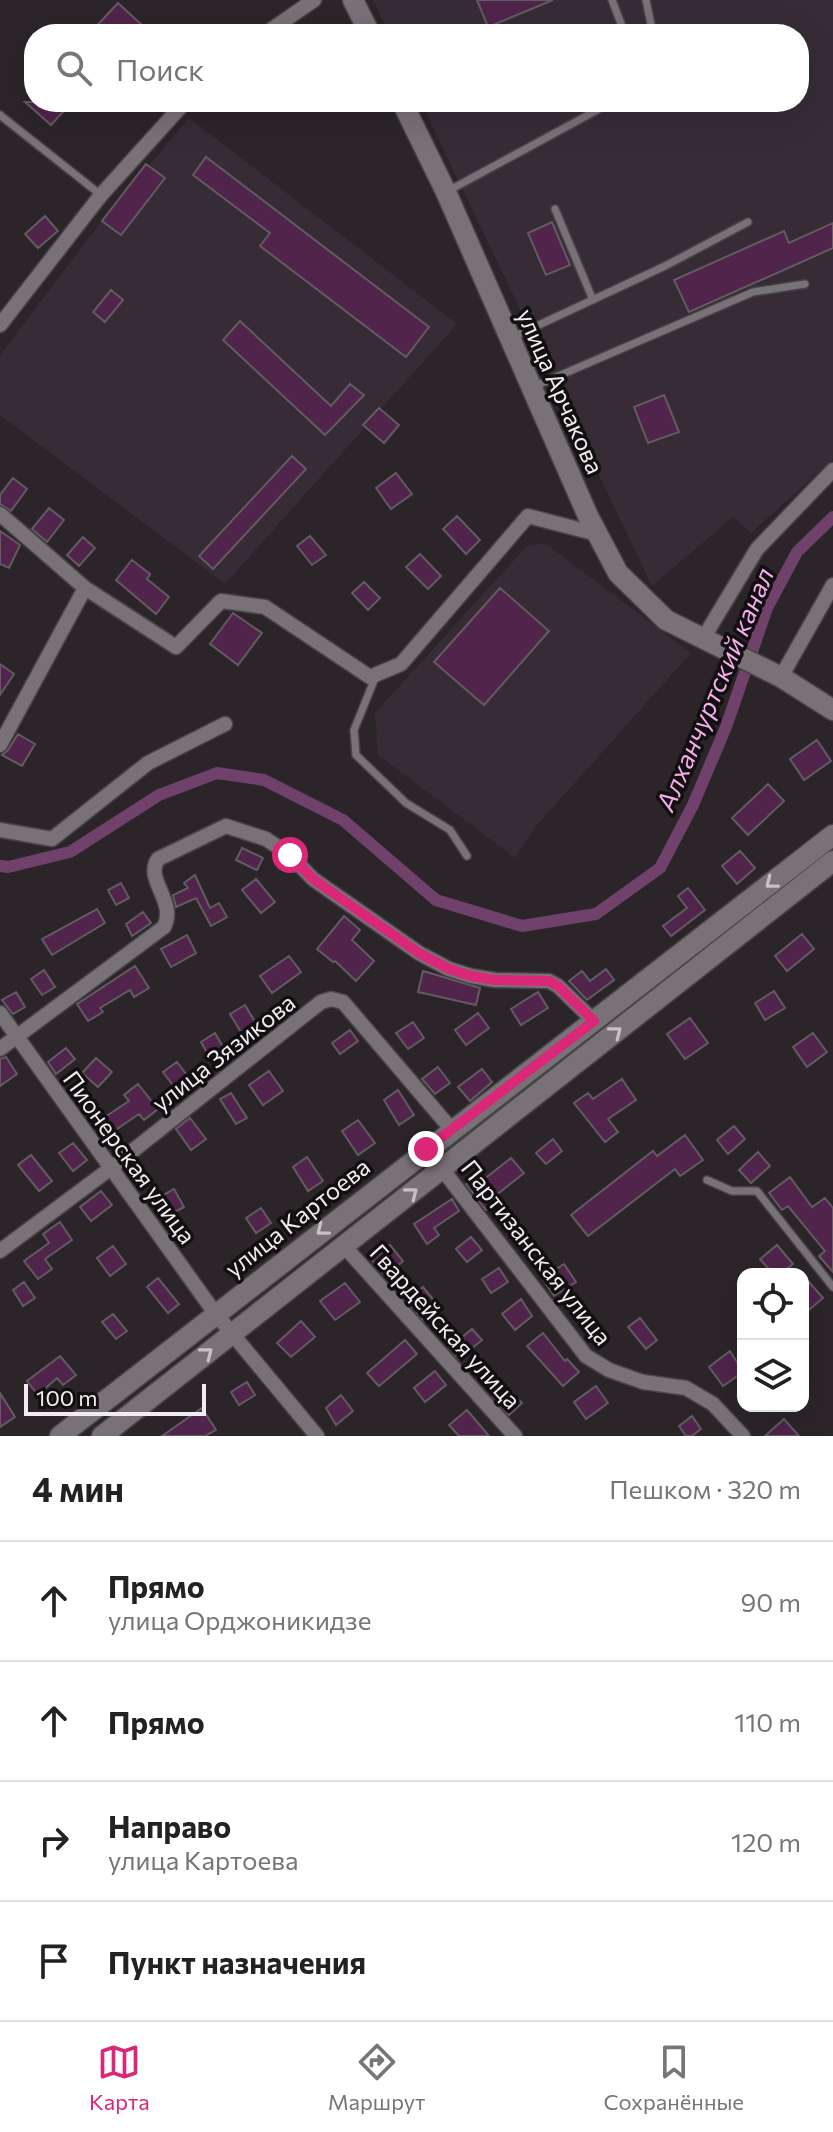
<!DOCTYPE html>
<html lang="ru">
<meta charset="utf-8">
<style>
:root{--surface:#fff;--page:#f6f6f6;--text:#222;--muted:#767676;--line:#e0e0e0;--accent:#db2777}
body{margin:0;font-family:Commissioner,sans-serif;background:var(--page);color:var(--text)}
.controls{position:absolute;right:24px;bottom:24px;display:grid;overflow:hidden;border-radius:16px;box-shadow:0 8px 32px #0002}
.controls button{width:72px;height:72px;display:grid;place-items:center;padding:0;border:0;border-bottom:2px solid var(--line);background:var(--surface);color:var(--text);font:40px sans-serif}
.scale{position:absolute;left:24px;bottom:20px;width:182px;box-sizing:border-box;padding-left:8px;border:4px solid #f1ecf0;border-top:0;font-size:22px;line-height:28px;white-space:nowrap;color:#f1ecf0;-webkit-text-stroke:6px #120f11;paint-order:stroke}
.stop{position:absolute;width:24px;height:24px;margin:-18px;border:6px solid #db2777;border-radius:50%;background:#fff}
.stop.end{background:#db2777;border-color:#fff;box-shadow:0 2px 8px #0008}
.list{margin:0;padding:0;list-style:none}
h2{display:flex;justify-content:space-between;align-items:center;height:104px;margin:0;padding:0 32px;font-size:34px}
h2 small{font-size:26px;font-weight:400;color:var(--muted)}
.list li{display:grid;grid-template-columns:52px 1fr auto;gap:24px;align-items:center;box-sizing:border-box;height:120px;padding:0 32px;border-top:2px solid var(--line)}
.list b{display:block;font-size:30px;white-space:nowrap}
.list p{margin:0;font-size:26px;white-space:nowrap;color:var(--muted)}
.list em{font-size:26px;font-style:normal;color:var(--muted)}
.icon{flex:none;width:44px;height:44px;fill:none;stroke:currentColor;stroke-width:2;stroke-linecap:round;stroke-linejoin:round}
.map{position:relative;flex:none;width:833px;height:1436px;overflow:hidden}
.search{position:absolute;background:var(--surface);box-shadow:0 8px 32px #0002;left:24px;right:24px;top:24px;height:88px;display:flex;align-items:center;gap:20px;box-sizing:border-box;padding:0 28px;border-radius:32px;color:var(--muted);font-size:30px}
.sheet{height:584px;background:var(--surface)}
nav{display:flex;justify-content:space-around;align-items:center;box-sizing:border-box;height:112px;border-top:2px solid var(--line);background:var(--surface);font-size:22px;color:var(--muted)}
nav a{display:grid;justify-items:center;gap:4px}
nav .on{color:var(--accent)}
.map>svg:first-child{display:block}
.built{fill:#372c36}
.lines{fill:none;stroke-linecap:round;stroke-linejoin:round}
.canal{stroke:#70416a;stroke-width:12}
.building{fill:#50244b;stroke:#625b61;stroke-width:2}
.lane-casing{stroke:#484347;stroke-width:10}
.street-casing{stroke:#484347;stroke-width:17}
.secondary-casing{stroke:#484347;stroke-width:23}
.lane{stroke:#787177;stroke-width:7}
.street{stroke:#787177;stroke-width:14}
.secondary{stroke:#787177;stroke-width:20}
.oneway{stroke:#c7c1c6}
.route{stroke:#db2777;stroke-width:10}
.labels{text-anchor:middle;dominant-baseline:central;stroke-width:7;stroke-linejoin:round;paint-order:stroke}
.street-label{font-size:24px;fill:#f1ecf0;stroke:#120f11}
.water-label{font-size:26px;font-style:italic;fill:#f7aded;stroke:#120f11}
</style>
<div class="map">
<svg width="833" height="1436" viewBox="0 0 833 1436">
<rect width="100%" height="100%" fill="#2b252a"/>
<path class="built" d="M373,0H833V459L751,533L733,517L652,586L421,102H799V34H389Z
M189,118L457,324L225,584L0,415V355L102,221Z
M545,543L691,653L537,825L515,858L378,755L375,713L526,547Z"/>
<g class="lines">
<path class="canal" d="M0,866L8,867L70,852L159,795L217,773L264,780L343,820L436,900L522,926L596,914L660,868L693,805L726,727L767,608L797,552L833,517"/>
</g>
<path class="building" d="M477,0H553L488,27Z
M118,3L142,25L134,34H89Z
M25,102H72L51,125Z
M206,157L429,327L406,357L260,246L270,233L193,175Z
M146,164L165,178L121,235L102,221Z
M45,216L58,231L38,248L25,234Z
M552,222L570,265L546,275L528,233Z
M833,223V248L689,312L674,280L784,231L789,243Z
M111,290L123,300L105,322L93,312Z
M240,321L331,406L350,384L364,395L325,435L223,340Z
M664,395L679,432L648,443L634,407Z
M379,408L399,425L384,443L363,425Z
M292,456L306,469L213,569L199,556Z
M396,473L412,494L391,509L376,488Z
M13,478L27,489L11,511L0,504V495Z
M49,508L64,520L47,542L32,529Z
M457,516L480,540L466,554L443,529Z
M0,531L20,545L9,568L0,564Z
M310,536L326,555L312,565L297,546Z
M83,537L95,548L79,566L67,555Z
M420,554L441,576L428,589L406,567Z
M132,560L150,574L147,579L169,597L156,614L116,580Z
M364,582L380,598L368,610L352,593Z
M500,588L549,631L484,705L434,662Z
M233,613L262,633L238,665L210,644Z
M0,664L14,674L0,695Z
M18,734L35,744L22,766L2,755L8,750Z
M817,740L831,761L804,780L790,759Z
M768,784L784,801L748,835L732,818Z
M242,848L263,858L257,870L236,860Z
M740,851L755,868L737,884L722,866Z
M195,875L210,908L219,903L227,917L211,926L196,898L176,907L173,895L188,888L184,883Z
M256,879L275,902L261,913L242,890Z
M121,883L129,898L116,905L108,890Z
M688,888L705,910L671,936L663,926L687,908L678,896Z
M97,909L105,923L52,955L42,939Z
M143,912L151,923L132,936L126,924Z
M344,916L360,930L352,940L374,961L356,981L335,961L333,962L317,949Z
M802,934L814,949L787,971L775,956Z
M187,935L196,953L171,967L161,949Z
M289,956L301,972L272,993L260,976Z
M135,966L149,988L134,997L130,990L100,1008L103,1012L88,1021L77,1004Z
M606,969L614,980L587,1000L569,981L582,971L590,981Z
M44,970L55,987L42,995L31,979Z
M423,971L480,988L476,1005L418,992Z
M774,991L785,1008L765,1020L755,1003Z
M16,992L25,1007L13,1014L2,1000Z
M538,992L548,1008L521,1025L511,1009Z
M245,1005L257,1025L242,1034L230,1014Z
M478,1013L489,1028L466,1045L455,1030Z
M690,1018L708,1043L685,1059L667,1034Z
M413,1022L424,1038L408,1049L396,1033Z
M350,1030L358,1041L340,1054L332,1043Z
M215,1033L227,1054L213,1063L201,1042Z
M813,1033L827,1052L807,1067L793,1047Z
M66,1048L75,1059L56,1074L48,1062Z
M6,1057L17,1074L0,1086V1059Z
M96,1058L112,1072L98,1087L82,1073Z
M177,1062L192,1082L178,1092L163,1072Z
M438,1067L450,1083L435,1094L422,1079Z
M482,1069L492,1082L470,1101L458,1087Z
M269,1071L283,1091L263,1105L249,1085Z
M622,1079L636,1100L608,1119L618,1132L605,1142L574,1103L588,1093L593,1099Z
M138,1084L158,1109L144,1120L139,1114L111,1133L102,1119L129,1101L124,1095Z
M398,1090L414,1115L399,1125L384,1100Z
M231,1093L247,1118L236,1124L220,1099Z
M190,1118L206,1139L191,1150L176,1129Z
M358,1120L375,1143L358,1155L342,1131Z
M734,1126L745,1139L728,1154L717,1140Z
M685,1135L703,1160L680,1176L675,1169L588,1236L571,1215L653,1151L657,1156Z
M553,1139L562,1151L546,1164L536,1153Z
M73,1143L87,1160L73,1171L59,1153Z
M758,1152L770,1166L751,1183L739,1170Z
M31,1155L52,1181L39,1191L18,1165Z
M307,1157L323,1181L308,1191L293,1167Z
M511,1158L524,1173L495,1196L499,1202L486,1210L466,1184L480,1175L483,1180Z
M790,1177L812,1207L825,1198L833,1208V1272L819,1256L825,1251L788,1206L782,1210L769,1193Z
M174,1189L184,1207L164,1218L155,1200Z
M101,1191L112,1205L91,1221L80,1207Z
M452,1199L459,1211L434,1228L439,1235L427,1244L414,1224Z
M261,1208L271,1223L256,1233L246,1218Z
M60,1222L72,1240L45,1259L52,1269L38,1279L24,1261L49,1243L43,1234Z
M471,1237L482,1250L467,1262L456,1249Z
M390,1245L403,1261L385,1276L372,1260Z
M777,1245L793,1264L781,1274H773L760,1259Z
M113,1246L126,1264L110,1276L97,1258Z
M564,1264L576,1282L554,1296L542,1278Z
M499,1268L508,1282L491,1293L482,1279Z
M158,1278L179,1304L168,1313L147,1287Z
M24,1282L35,1298L23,1306L13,1290Z
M809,1282L823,1298L803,1315V1287Z
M345,1283L360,1302L335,1320L320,1301Z
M423,1287L441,1309L425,1322L406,1300Z
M521,1299L532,1316L515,1330L502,1314Z
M113,1314L127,1331L116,1339L102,1322Z
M640,1318L657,1340L646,1349L628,1327Z
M301,1321L315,1337L291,1357L277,1343Z
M472,1329L482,1340L459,1359L449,1348Z
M543,1333L565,1361L567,1359L579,1372L563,1386L527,1346Z
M405,1340L417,1354L379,1386L367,1373Z
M730,1351L743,1372L723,1386L709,1367Z
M60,1356L76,1375L63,1385L57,1378L38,1395L27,1381Z
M435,1371L446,1385L425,1402L414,1388Z
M247,1382L255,1395L239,1405L231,1392Z
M504,1385L522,1403L509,1415L492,1396Z
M596,1386L608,1403L586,1419L574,1402Z
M0,1393L15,1417L0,1427Z
M341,1395L353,1411L336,1425L326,1408Z
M202,1408L216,1430L205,1436H162Z
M467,1410L489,1436H459L449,1425Z
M692,1416L701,1429L692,1436H686L679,1426Z
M784,1419L799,1436H765Z"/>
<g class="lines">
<g class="lane-casing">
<path id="lane" d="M612,0L625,34
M646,0L653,34
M0,115L101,195
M448,191L612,102
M555,209L593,300
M511,338L665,266L748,222
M533,387L753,292L805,284
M375,678L354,730L356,755L406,803L450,830L467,856
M707,1180L732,1191H757L833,1287"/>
</g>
<g class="street-casing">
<path id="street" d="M265,34L314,0
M0,325L101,195L185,102
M0,514L85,588L176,647L221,601L265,607L370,677L401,664L528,516L597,534
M704,637L757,549L833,470
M781,677L833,585
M0,745L85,588
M0,830L52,839L148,763L225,724
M0,1013L215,1313L317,1436
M0,1049L164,927C177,901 144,880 158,859L226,826L266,839L290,855L313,879L419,953L449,969L471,976L495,980L549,981L558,986L594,1021
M436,1161L586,1356L609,1370L643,1382L686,1388L713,1404L743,1436
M344,1246L515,1436
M0,1251L111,1168L321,1002L331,999L343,1002L452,1130"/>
</g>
<g class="secondary-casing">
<path id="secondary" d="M353,0L370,34
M402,102L446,192L588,516L618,573L666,620L781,677L833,710
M60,1436L833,835
M102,1436L833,861"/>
</g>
<use href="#lane" class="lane"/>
<use href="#street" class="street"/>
<use href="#secondary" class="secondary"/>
</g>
<defs><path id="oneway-chevron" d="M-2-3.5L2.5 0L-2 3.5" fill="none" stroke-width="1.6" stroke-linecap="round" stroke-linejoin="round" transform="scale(2)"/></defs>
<g class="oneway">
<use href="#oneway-chevron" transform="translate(771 883) rotate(142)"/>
<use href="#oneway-chevron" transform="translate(616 1032) rotate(-38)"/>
<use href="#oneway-chevron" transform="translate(412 1193) rotate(-38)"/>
<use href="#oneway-chevron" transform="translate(322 1230) rotate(142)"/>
<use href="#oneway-chevron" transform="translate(207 1353) rotate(-38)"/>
</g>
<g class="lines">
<path class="route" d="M290,855L313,879L419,953L449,969L471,976L495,980L549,981L558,986L594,1021L426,1149"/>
</g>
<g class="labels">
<g class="street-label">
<text transform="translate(561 391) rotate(66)">улица Арчакова</text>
<text transform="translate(223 1052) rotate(-38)">улица Зязикова</text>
<text transform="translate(130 1157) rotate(54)">Пионерская улица</text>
<text transform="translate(297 1217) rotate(-38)">улица Картоева</text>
<text transform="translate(537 1252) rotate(52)">Партизанская улица</text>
<text transform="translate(446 1326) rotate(48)">Гвардейская улица</text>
</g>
<g class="water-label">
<text transform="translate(714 689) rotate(-67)">Алханчуртский канал</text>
</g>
</g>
</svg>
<div class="controls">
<button><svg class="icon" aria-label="locate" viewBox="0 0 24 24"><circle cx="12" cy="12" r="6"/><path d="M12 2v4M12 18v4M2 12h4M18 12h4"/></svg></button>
<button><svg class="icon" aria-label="layers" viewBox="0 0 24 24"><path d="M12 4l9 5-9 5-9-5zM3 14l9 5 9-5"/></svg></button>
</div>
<div class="scale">100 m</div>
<div class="stop" style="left:290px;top:855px"></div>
<div class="stop end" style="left:426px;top:1149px"></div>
<div class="search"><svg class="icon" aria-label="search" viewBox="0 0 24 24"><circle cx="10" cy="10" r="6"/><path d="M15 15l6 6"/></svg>Поиск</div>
</div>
<section class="sheet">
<h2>4 мин<small>Пешком · 320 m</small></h2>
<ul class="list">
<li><svg class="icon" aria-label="ahead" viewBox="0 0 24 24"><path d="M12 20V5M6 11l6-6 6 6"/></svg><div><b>Прямо</b><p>улица Орджоникидзе</p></div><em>90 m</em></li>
<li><svg class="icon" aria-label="ahead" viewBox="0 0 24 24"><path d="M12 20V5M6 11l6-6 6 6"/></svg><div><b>Прямо</b></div><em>110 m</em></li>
<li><svg class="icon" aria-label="right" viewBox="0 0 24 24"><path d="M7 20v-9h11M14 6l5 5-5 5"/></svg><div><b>Направо</b><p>улица Картоева</p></div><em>120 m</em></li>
<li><svg class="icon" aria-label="arrive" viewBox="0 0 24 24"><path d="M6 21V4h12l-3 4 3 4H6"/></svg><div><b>Пункт назначения</b></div></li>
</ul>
</section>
<nav>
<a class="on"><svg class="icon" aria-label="map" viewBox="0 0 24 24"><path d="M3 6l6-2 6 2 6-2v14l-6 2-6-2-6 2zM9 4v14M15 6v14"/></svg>Карта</a>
<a><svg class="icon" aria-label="directions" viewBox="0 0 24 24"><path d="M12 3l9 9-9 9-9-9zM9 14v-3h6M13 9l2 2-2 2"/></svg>Маршрут</a>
<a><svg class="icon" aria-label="saved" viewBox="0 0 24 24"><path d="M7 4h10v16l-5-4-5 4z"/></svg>Сохранённые</a>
</nav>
